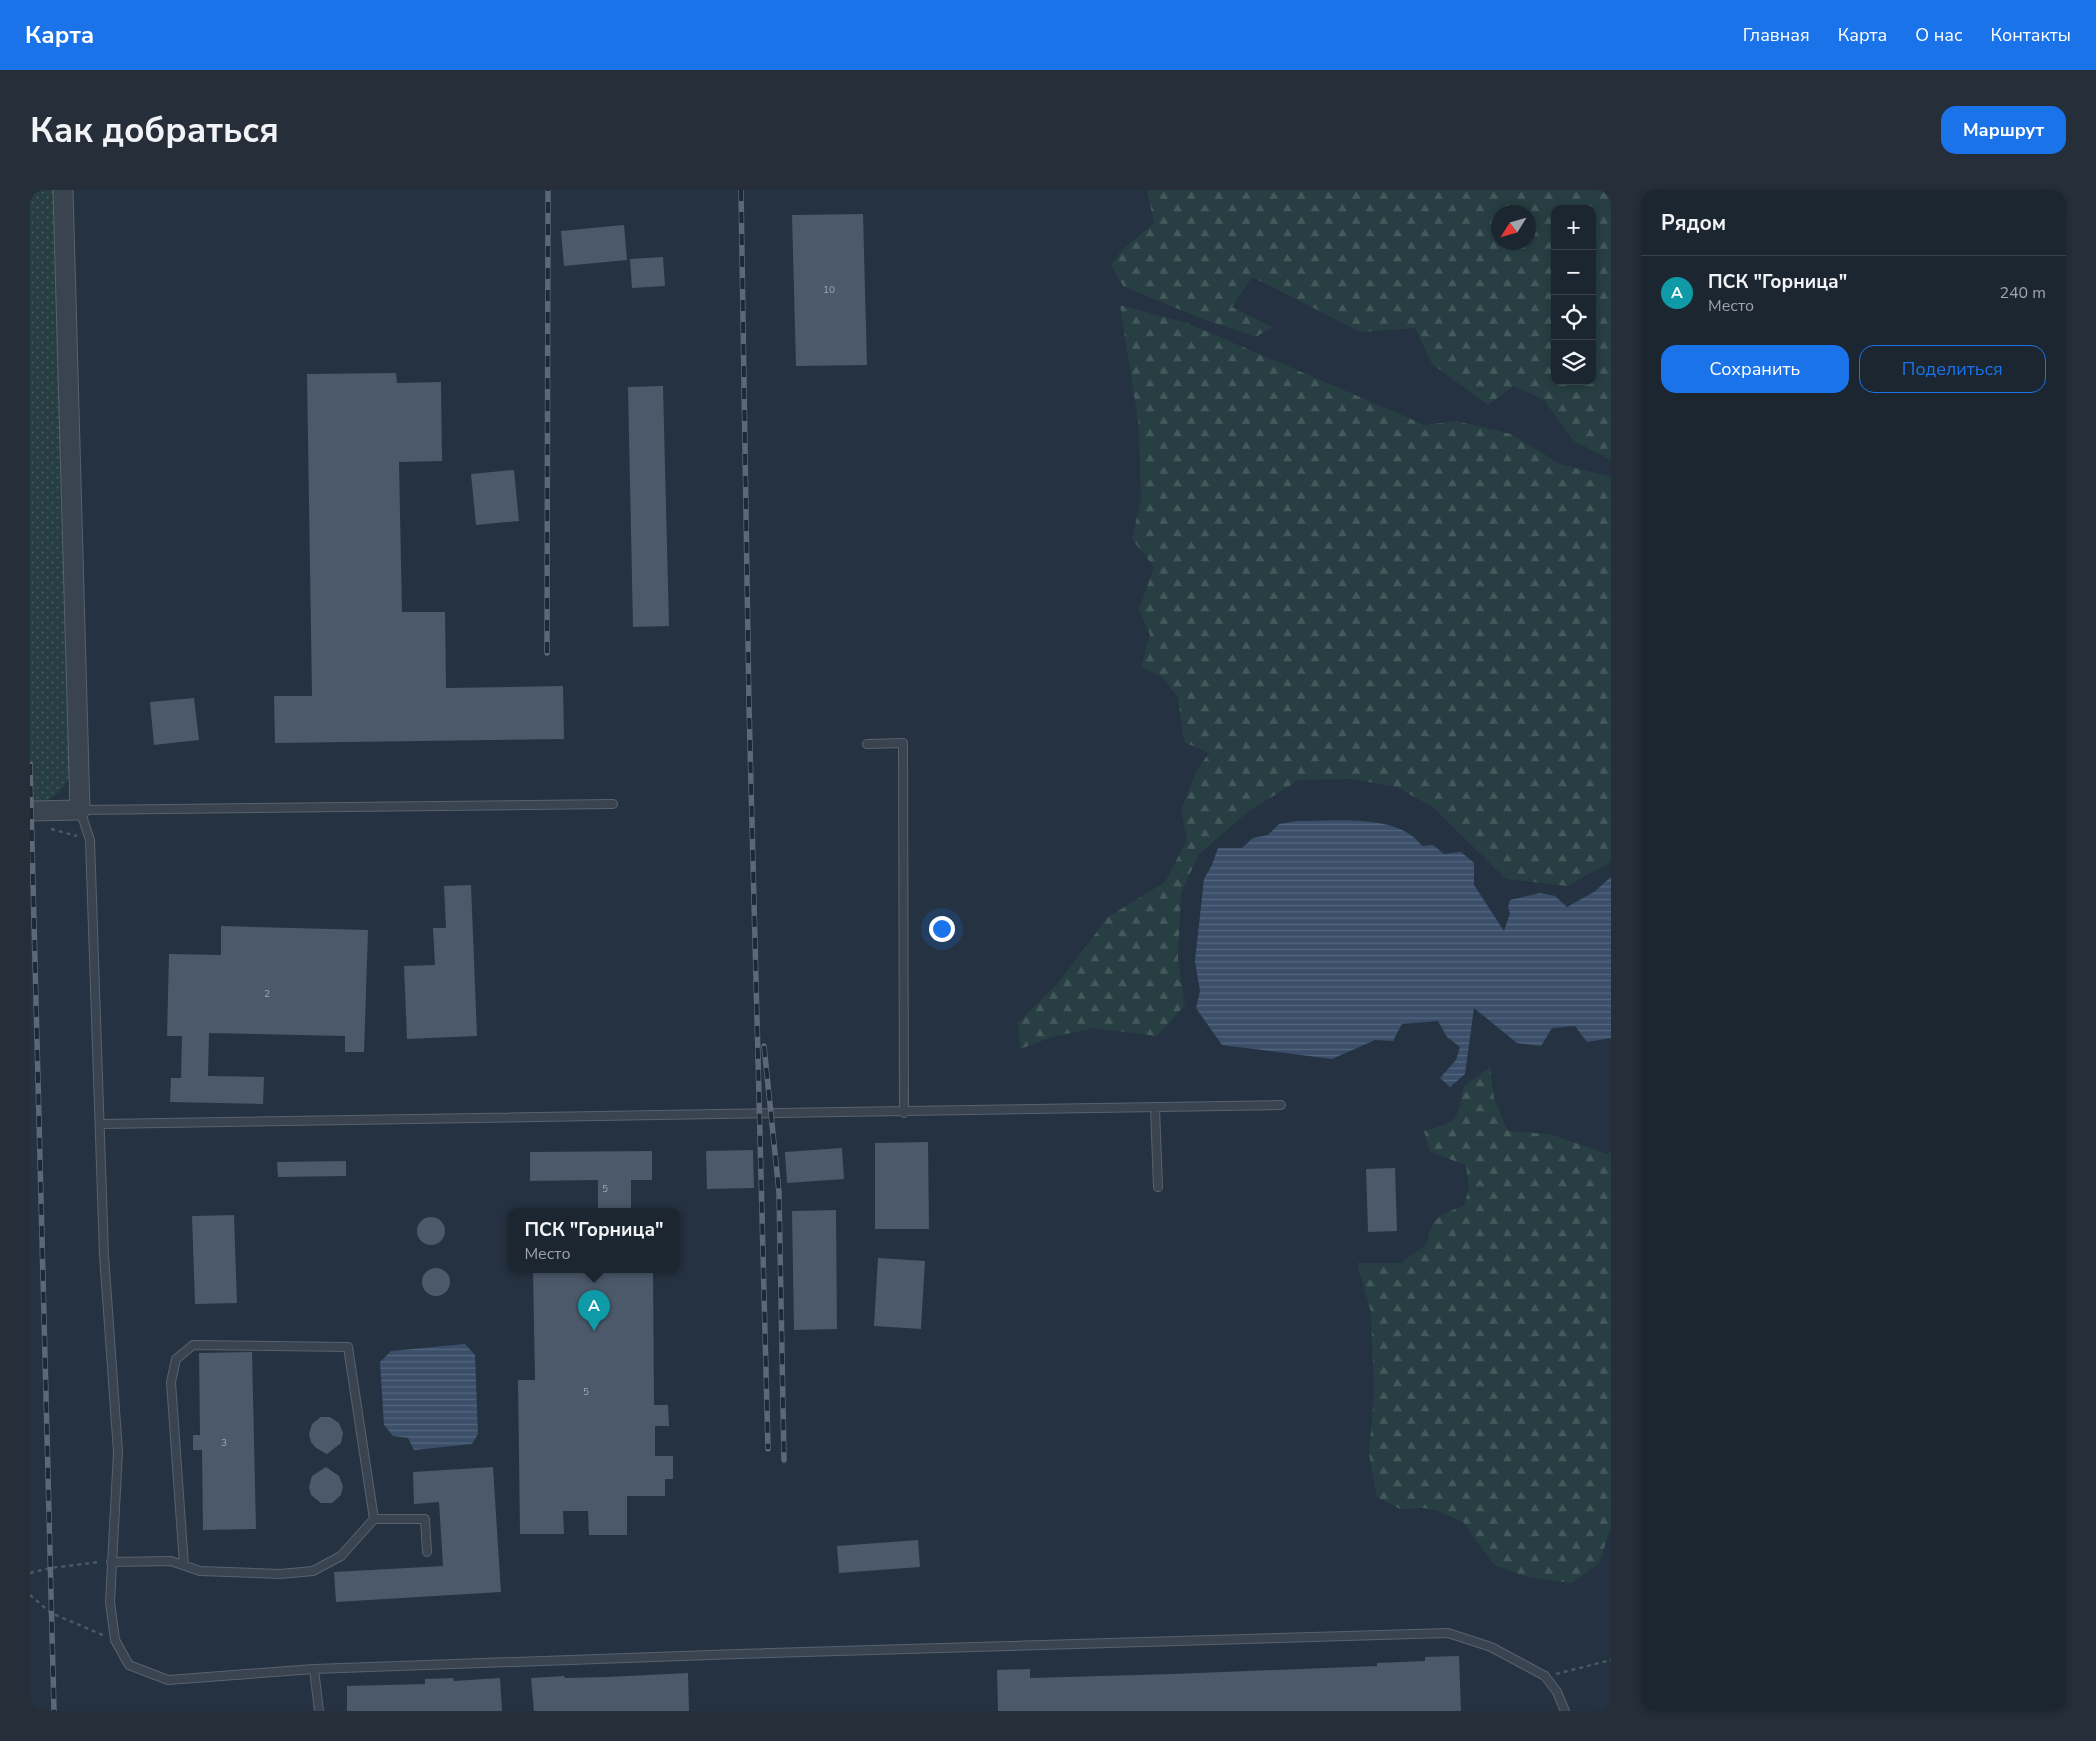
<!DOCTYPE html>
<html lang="ru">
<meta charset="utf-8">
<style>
:root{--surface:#1c2631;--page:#252e39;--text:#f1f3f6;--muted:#a0a5ab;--line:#3a434d;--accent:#1a73e8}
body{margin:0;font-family:"Nunito Sans",sans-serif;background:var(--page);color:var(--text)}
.controls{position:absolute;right:15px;top:15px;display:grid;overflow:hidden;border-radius:10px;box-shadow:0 2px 8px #0003}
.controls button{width:45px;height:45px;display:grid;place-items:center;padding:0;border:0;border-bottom:1px solid var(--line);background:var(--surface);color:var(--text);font:25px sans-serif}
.compass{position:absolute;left:1461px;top:15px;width:45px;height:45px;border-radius:50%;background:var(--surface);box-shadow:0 2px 8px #0003;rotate:233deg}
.you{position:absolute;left:911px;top:738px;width:18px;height:18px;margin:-12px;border:4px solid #fff;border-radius:50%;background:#1a73e8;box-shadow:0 0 0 8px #1a73e833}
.badge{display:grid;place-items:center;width:32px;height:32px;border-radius:50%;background:var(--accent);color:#fff;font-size:16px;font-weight:700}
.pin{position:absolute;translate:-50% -41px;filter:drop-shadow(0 1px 2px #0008)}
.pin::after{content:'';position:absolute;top:26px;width:18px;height:15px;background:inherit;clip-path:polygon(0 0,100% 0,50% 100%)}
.popup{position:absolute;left:478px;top:1018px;width:172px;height:65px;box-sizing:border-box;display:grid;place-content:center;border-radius:10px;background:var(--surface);filter:drop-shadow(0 1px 4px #0005);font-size:16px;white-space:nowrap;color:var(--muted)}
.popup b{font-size:19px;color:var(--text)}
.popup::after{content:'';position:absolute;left:50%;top:100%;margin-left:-10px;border:10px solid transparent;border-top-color:var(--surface)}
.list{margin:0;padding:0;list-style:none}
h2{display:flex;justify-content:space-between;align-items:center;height:65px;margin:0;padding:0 20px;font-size:21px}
h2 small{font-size:16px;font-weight:400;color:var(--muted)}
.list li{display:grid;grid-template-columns:32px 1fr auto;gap:15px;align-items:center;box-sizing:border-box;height:75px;padding:0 20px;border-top:1px solid var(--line)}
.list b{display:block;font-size:19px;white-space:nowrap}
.list p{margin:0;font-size:16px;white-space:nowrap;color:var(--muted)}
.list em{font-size:16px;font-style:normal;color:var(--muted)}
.actions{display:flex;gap:10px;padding:15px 20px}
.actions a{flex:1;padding:11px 0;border:1px solid var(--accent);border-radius:15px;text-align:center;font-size:18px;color:var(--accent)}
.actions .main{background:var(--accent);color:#fff}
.icon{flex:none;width:28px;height:28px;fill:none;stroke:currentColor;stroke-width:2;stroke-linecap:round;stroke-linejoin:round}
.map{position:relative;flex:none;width:1581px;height:1521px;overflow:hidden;border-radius:15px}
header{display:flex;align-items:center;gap:30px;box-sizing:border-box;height:70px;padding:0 25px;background:var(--accent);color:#fff}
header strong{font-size:24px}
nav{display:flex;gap:28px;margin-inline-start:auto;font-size:18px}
.intro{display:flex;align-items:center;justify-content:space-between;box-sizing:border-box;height:120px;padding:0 30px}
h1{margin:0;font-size:35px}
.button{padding:12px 22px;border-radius:15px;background:var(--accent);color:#fff;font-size:18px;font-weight:700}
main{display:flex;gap:30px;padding:0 30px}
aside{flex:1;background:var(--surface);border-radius:15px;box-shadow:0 2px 8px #0003}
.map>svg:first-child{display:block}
.grass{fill:url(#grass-dots)}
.forest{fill:url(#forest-firs);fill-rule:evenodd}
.water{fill:url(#water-rules)}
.building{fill:#4b596a}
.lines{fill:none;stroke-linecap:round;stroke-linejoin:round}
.service-casing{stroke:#57626e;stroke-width:10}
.tertiary-casing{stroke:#57626e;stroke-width:21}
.path{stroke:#455c5f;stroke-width:2.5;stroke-dasharray:4 4;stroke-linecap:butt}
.service{stroke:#3a4451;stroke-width:8}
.tertiary{stroke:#3a4451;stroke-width:19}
.rail-casing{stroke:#5c6878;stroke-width:5.5}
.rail{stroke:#1e2936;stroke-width:4;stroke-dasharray:11;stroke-linecap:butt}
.labels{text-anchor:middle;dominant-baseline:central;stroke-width:4;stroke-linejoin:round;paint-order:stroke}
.number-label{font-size:10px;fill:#9ba6b3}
</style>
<header>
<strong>Карта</strong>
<nav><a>Главная</a><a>Карта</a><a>О нас</a><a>Контакты</a></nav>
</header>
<div class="intro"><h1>Как добраться</h1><a class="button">Маршрут</a></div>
<main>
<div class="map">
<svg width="1581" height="1521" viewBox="0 0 1581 1521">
<defs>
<pattern id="grass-dots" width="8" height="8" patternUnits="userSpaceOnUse" patternTransform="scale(1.25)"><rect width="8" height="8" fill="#273f42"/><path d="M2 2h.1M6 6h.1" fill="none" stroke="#44595c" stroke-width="1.8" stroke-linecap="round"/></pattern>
<pattern id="forest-firs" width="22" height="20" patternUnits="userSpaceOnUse" patternTransform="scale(1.25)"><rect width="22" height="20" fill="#273f42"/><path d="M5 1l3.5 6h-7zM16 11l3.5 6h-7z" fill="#44595c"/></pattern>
<pattern id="water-rules" width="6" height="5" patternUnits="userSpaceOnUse" patternTransform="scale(1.25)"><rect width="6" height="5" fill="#3b4f6a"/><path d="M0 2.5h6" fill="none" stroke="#55677e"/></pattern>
</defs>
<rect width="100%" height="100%" fill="#253241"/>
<path class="grass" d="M0,0H24L40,586C30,604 21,612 0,613Z"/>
<path class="forest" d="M1117,0H1581V270L1544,251L1514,210L1484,196L1458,215L1402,174L1385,138L1331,142L1222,87L1202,117L1242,137L1226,147L1170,128L1093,96L1081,75L1093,59L1124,33ZM1525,19H1562V191H1525ZM1468,22H1498V52H1468Z
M1090,115L1157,133L1395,235L1426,231L1481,244L1530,274L1581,287V672L1537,696L1476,689L1404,618L1367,597L1321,589L1269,590L1219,621L1169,664L1151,703L1148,768L1155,815L1127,846L1063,838L1022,847L990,859L988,833L1029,792L1078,727L1135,692L1157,650L1151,619L1167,580L1179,563L1154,552L1148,508L1132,487L1111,477L1120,445L1109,420L1124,377L1102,349L1111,309L1109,237Z
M1460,877L1464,908L1478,941L1520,944L1577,964L1581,962V1337L1569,1373L1542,1393L1501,1388L1464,1375L1433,1332L1408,1321L1394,1318L1370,1319L1347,1307L1339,1264L1344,1203L1341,1122L1327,1073H1371L1397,1054C1402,1026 1409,1025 1434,1016L1439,997L1436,975L1400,962L1394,941C1429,931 1427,931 1434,896Z"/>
<path class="water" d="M1267,631C1302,631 1370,623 1392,656L1403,655L1414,664L1431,662L1444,673V695L1474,741L1480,723L1478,718L1480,710L1510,703L1525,706L1537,717L1564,702L1581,687V848L1557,852L1545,836L1522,838L1511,856L1487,853L1444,818L1435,884L1420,897L1410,888L1426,870L1430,857L1417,847L1408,831L1372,834L1363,851L1345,850L1302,869L1192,855L1166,818L1170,801L1165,771L1174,689L1182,675L1188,658H1212L1223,648L1238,645L1249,634Z
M435,1154L445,1165L448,1244L442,1254L384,1260L378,1248L363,1246L354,1235L350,1172L361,1161Z"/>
<path class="building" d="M833,24L837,175L766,176L762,25Z
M594,35L597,70L534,76L531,41Z
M633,67L635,96L602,98L600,69Z
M366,183L367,193L411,192L412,271L369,272L372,422H415L416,498L533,496L534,549L245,553L244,506H282L277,184Z
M633,196L639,436L603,437L598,197Z
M484,280L489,331L446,335L441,284Z
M164,508L169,550L124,555L120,512Z
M441,695L447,846L377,849L374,776L405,775L403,738H416L414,696Z
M191,736L338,740L334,862H315V846L179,843L178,886L234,887L233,914L140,912L141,888H151L152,846H137L139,764L191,765Z
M898,952L899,1039H845V953Z
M812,958L814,989L757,993L755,962Z
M723,960L724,998L677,999L676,961Z
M622,961V990H601V1022H568V990L500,991V962Z
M316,971V986L248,987L247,972Z
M1365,978L1367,1041L1338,1042L1336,979Z
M806,1020L807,1139L764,1140L762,1021Z
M204,1025L207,1113L165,1114L162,1026Z
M387 1041a14 14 0 1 1 28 0a14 14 0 1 1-28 0Z
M848,1068L895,1071L891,1139L844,1136Z
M392 1092a14 14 0 1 1 28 0a14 14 0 1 1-28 0Z
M503,1080H623L624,1215H638L639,1236H625V1266H643V1289H635V1306H597V1345H559L558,1321H533L534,1344H490L488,1190H505Z
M222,1162L226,1339L173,1340L172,1260H163V1245H170L169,1163Z
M291,1227H300L309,1233L313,1243L311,1253L297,1264L286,1258L281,1252L279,1244L282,1234Z
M296,1277L309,1286L313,1296L311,1305L302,1313H291L281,1305L279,1297L282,1286Z
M463,1277L471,1402L306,1412L304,1382L413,1376L409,1312L384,1314L383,1282Z
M888,1350L890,1377L809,1383L807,1356Z
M1429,1466L1431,1521H968L967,1480L1000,1479V1488L1143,1484L1347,1476V1473L1395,1471V1467Z
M658,1483L659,1521H504L501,1488L534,1486L535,1488L577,1487Z
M423,1488L424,1491L470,1488L472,1521H317V1496L395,1494V1489Z"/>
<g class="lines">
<g class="service-casing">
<path id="service" d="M837,554L873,553L874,923
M583,614L50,620L60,650L74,1065L88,1262L80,1412L85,1450L99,1475L138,1490L284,1479L708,1464L1418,1443L1461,1457L1515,1486L1527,1502L1535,1521
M1125,918L1128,997
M71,934L1251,915
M81,1372L141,1371L170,1381L250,1384L283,1381L311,1366L344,1329H395L397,1362
M154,1375L141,1192L146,1169L163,1155L318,1157L344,1329
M284,1479L289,1521"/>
</g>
<g class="tertiary-casing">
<path id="tertiary" d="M0,621L50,620L33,0"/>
</g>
<path class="path" d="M21,639L47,646
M0,1383L20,1378L70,1372
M0,1405L21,1423L75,1446
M1526,1484L1581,1470"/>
<use href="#service" class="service"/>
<use href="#tertiary" class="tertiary"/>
<g class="rail-casing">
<path id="rail" d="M711,0L719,516L738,1259
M517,463L518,0
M0,574L24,1521
M734,856L749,1002L754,1270"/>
</g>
<use href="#rail" class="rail"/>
</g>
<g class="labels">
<g class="number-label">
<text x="799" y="100">10</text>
<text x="237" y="804">2</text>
<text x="575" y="999">5</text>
<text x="556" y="1202">5</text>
<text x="194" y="1253">3</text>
</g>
</g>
</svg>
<div class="controls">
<button>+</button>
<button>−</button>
<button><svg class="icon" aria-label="locate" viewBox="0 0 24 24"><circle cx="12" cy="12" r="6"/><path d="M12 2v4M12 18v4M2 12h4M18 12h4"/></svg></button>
<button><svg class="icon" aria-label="layers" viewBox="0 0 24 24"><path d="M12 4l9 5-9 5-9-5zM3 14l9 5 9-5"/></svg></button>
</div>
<svg class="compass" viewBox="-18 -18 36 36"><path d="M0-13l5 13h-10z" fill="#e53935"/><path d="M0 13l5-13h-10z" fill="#a0a5ab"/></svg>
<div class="you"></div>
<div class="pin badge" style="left:564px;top:1141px;background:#0f9aa8">A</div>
<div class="popup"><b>ПСК &quot;Горница&quot;</b>Место</div>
</div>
<aside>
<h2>Рядом<small></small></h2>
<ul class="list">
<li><span class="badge" style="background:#0f9aa8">A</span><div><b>ПСК &quot;Горница&quot;</b><p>Место</p></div><em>240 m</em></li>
</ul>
<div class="actions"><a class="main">Сохранить</a><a>Поделиться</a></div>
</aside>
</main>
